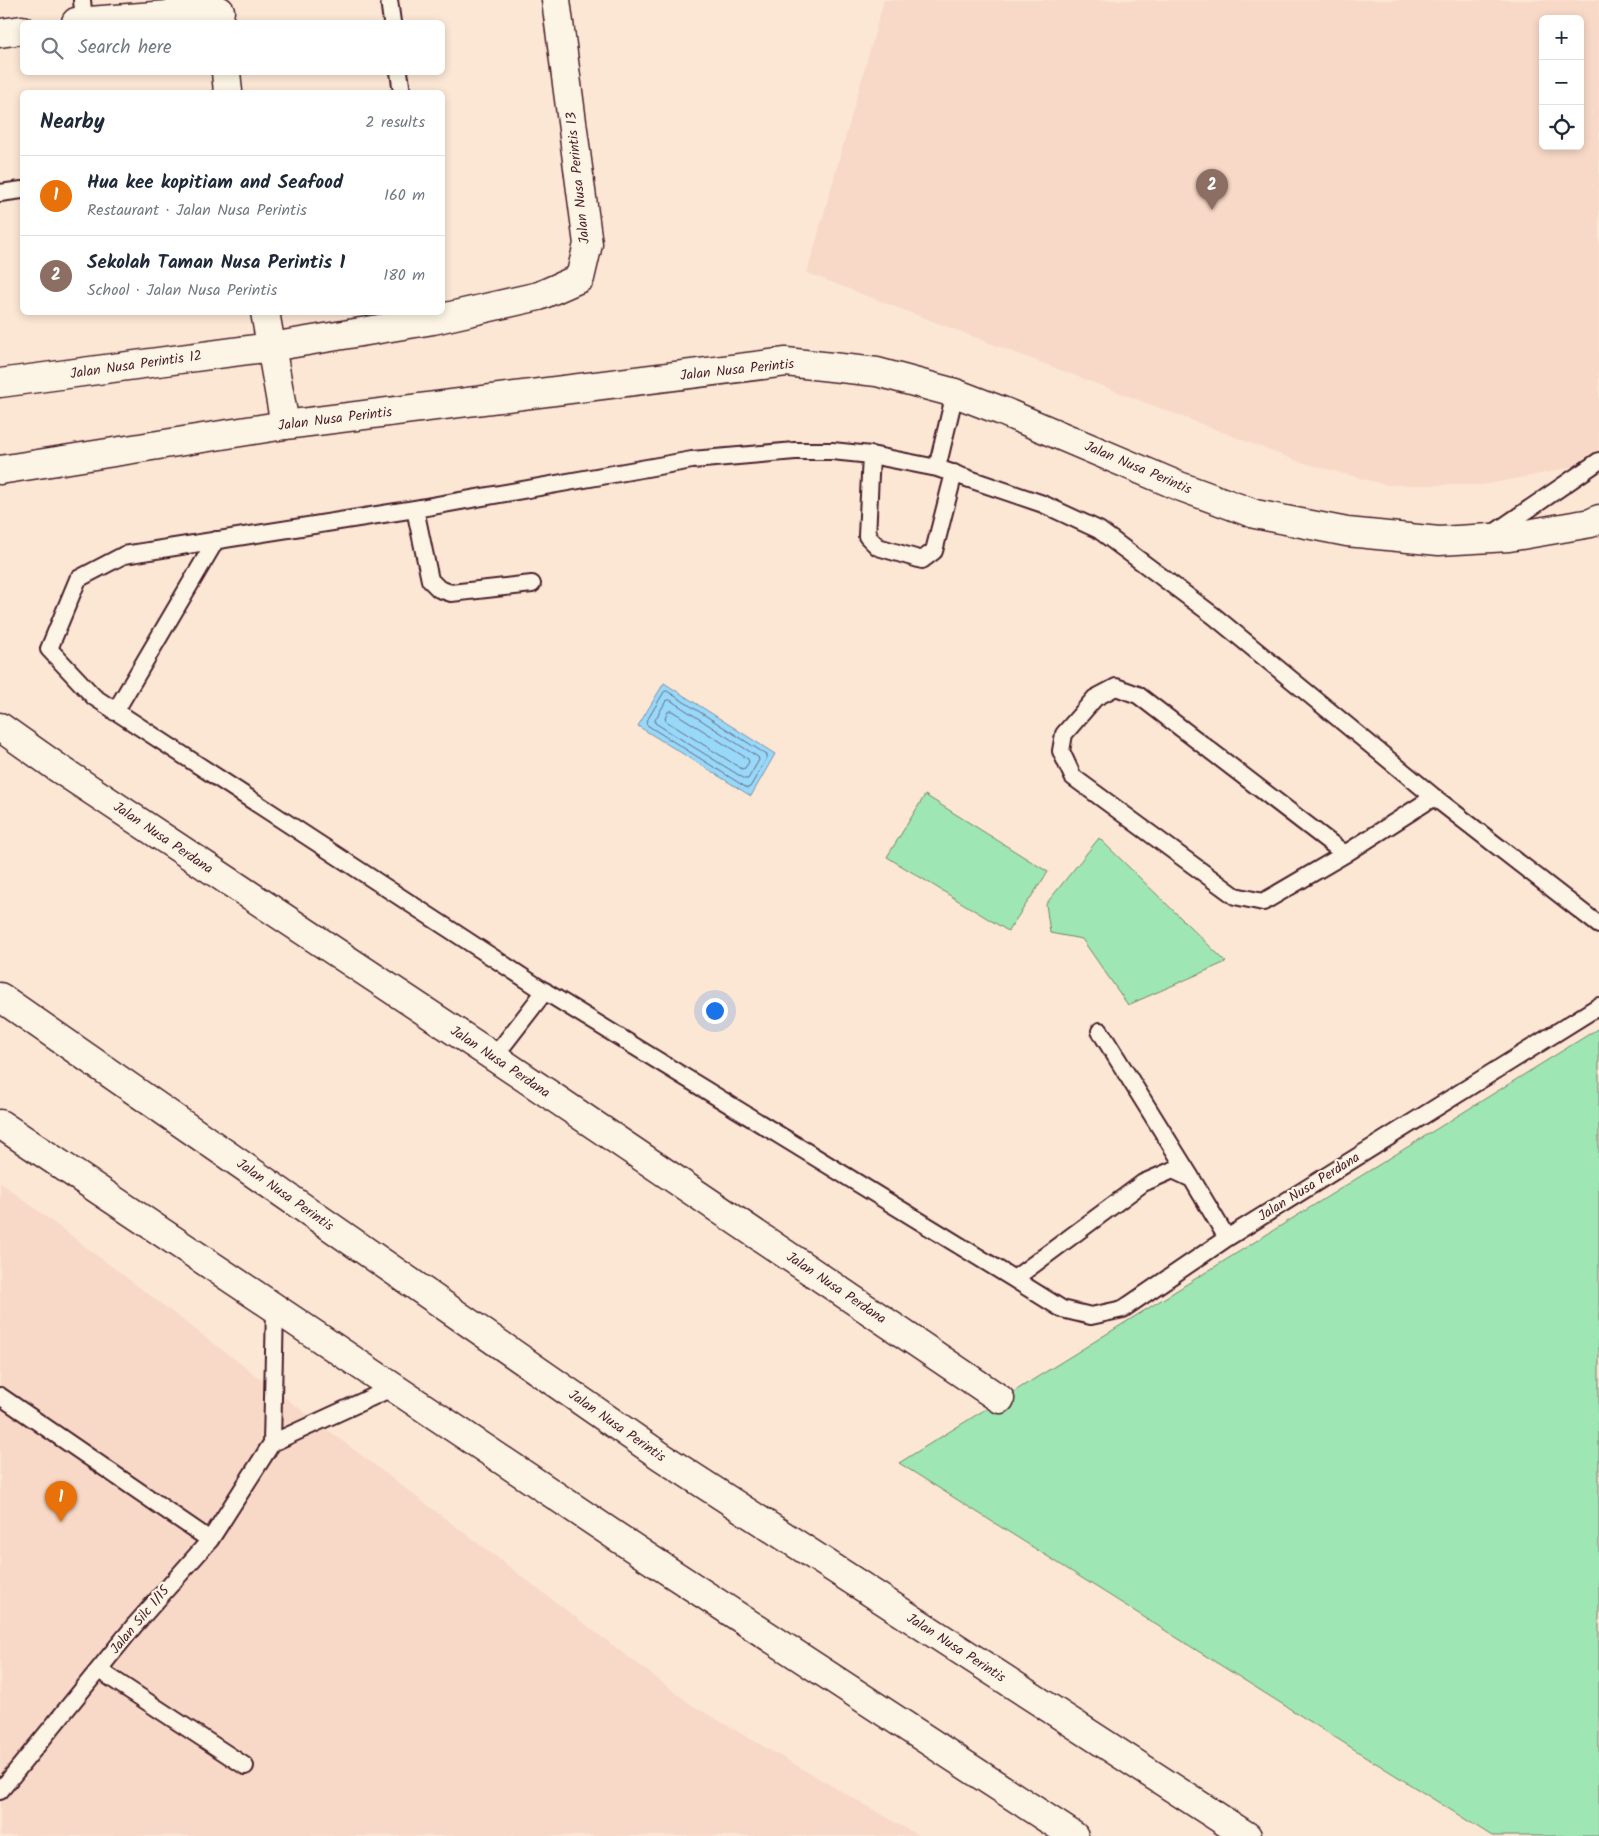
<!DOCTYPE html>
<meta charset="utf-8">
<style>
:root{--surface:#fff;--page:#f2f2f3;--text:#1f2937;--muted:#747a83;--line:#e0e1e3;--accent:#1f6fb2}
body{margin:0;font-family:Kalam,sans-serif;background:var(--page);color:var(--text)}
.controls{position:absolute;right:15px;top:15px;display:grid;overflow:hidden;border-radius:8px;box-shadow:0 2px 8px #0003}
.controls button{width:45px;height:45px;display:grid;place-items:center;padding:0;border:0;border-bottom:1px solid var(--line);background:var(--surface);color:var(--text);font:25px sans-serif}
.you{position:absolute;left:714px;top:1010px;width:18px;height:18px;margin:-12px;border:4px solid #fff;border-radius:50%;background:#1a73e8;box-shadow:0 0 0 8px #1a73e833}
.badge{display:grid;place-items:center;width:32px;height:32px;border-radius:50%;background:var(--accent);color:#fff;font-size:16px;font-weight:700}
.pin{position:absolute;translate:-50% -41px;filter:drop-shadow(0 1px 2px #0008)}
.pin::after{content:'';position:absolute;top:26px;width:18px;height:15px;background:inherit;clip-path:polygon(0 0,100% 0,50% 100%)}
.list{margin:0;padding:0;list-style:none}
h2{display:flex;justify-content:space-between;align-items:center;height:65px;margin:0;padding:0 20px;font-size:21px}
h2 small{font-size:16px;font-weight:400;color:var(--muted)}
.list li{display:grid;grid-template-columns:32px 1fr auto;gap:15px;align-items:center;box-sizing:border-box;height:80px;padding:0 20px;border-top:1px solid var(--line)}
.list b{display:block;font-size:19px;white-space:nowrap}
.list p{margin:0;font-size:16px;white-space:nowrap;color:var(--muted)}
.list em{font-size:16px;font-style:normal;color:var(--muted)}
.icon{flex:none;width:28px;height:28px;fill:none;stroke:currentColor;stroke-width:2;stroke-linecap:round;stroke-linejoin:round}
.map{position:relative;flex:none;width:1599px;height:1836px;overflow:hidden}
.search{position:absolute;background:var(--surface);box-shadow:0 2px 8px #0003;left:20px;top:20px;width:425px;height:55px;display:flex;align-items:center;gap:12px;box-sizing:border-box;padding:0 18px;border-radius:8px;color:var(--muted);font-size:19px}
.panel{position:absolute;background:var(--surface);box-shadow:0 2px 8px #0003;left:20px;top:90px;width:425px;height:225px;border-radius:8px}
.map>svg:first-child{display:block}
.built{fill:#f8d9c7;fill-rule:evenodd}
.green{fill:#9ee6b4;stroke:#748270}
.water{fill:#98d9fa;stroke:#798fa7}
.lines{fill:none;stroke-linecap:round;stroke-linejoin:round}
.shore{stroke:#69697e;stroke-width:1}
.service-casing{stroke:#4a1f2b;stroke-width:20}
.minor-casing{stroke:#4a1f2b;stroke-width:31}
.tertiary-casing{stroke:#4a1f2b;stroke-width:31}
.primary-casing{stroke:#4a1f2b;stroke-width:31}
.service{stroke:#fcf5e5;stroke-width:16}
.minor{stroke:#fcf5e5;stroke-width:28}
.tertiary{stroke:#fcf5e5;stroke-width:28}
.primary{stroke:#fcf5e5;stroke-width:28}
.labels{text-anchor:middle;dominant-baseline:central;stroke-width:4.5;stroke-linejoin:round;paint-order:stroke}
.street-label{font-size:14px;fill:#4a1f2b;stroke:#fcf5e5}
</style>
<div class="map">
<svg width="1599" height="1836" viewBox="0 0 1599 1836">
<rect width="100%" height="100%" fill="#fce7d5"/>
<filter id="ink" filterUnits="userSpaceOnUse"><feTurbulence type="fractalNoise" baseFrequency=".02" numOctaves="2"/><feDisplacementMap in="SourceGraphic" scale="10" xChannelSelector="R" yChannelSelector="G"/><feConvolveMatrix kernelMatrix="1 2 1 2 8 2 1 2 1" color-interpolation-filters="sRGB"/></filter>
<g filter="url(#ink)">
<path class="built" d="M884,0H1599V460L1546,473L1482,485H1386L1300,462L807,273ZM1543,19H1580V146H1543Z
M0,1182L692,1705L919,1836H0Z"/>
<path class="green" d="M925,795L1048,872L1008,931L887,857Z
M1099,838L1226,962L1128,1005L1082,939L1050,933L1046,904Z
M1599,1028V1836H1492L899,1463Z"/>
<path class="water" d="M664,683L775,754L751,796L638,726Z"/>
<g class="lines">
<path class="shore" d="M667,691L767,755V758L750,787L747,788L647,725L646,722L664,692Z
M670,700L758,757L759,760L748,779H745L655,723V720L666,701Z
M669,711H672L748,759L749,762L745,768L742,769L666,721L665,718Z"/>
<g class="service-casing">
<path id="service" d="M82,0L84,21
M389,0L392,22
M399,72L402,92
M0,193L22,190
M871,455L867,536L878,547L922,560L934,551L954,473
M937,468L955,393
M415,509L430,580L439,589L451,593L532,584
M1491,535L1599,461
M115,712L216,540
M1345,854L1138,695L1116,687L1095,698L1064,734L1061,751L1073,777L1235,896L1263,902L1345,854L1434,797
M1100,1031L1192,1179
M494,1057L545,991
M1227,1238L1192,1179L1173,1170L1143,1183L1014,1279L541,989L94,697L49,649L78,579L124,555L415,509L692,460L795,451H832L871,455L937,468L1043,504L1099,530L1214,616L1434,797L1599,925
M1014,1279L1062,1309L1091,1316L1123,1309L1227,1238L1599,1006
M0,1396L210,1540
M272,1443L394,1387
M99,1670L245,1766
M0,1791L134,1626L210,1540L272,1443L275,1308"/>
</g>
<g class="minor-casing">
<path id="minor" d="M76,22L220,11
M0,33L22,30
M226,72L228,92
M265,312L285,425
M0,383L271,347L433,320L539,296L580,278L588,244L556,0
M0,727L58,768L494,1057L1000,1399"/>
</g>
<g class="tertiary-casing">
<path id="tertiary" d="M0,470L285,425L786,362L877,372L955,393L1002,411L1179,486L1255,514L1347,532L1439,541L1509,537L1591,523L1599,519"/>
</g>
<g class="primary-casing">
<path id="primary" d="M0,997L662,1457L1247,1836
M0,1124L650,1559L1074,1836"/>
</g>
<use href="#service" class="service"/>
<use href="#minor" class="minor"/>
<use href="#tertiary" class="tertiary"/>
<use href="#primary" class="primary"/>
</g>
</g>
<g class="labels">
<g class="street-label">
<text transform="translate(578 178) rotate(-96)">Jalan Nusa Perintis 13</text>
<text transform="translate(136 365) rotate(-8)">Jalan Nusa Perintis 12</text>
<text transform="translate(737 370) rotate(-6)">Jalan Nusa Perintis</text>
<text transform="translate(335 419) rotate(-7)">Jalan Nusa Perintis</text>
<text transform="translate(1138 468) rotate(23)">Jalan Nusa Perintis</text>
<text transform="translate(163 838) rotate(34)">Jalan Nusa Perdana</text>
<text transform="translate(500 1062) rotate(34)">Jalan Nusa Perdana</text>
<text transform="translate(1309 1187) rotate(-32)">Jalan Nusa Perdana</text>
<text transform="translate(285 1195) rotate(35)">Jalan Nusa Perintis</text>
<text transform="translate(836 1288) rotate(34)">Jalan Nusa Perdana</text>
<text transform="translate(617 1426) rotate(35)">Jalan Nusa Perintis</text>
<text transform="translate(140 1620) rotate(-50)">Jalan Silc 1/15</text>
<text transform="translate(956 1648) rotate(33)">Jalan Nusa Perintis</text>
</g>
</g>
</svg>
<div class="controls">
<button>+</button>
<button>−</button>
<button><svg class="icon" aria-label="locate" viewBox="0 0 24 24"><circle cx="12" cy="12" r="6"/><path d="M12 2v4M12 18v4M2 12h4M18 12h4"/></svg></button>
</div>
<div class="you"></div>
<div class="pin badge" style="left:61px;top:1522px;background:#e8710a">1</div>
<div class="pin badge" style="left:1212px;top:210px;background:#8d6e63">2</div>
<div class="search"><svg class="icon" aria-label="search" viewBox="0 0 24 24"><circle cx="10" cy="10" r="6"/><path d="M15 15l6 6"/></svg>Search here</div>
<section class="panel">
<h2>Nearby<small>2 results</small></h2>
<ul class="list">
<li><span class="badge" style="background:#e8710a">1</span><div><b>Hua kee kopitiam and Seafood</b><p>Restaurant · Jalan Nusa Perintis</p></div><em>160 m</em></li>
<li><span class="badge" style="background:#8d6e63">2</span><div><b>Sekolah Taman Nusa Perintis 1</b><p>School · Jalan Nusa Perintis</p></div><em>180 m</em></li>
</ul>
</section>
</div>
